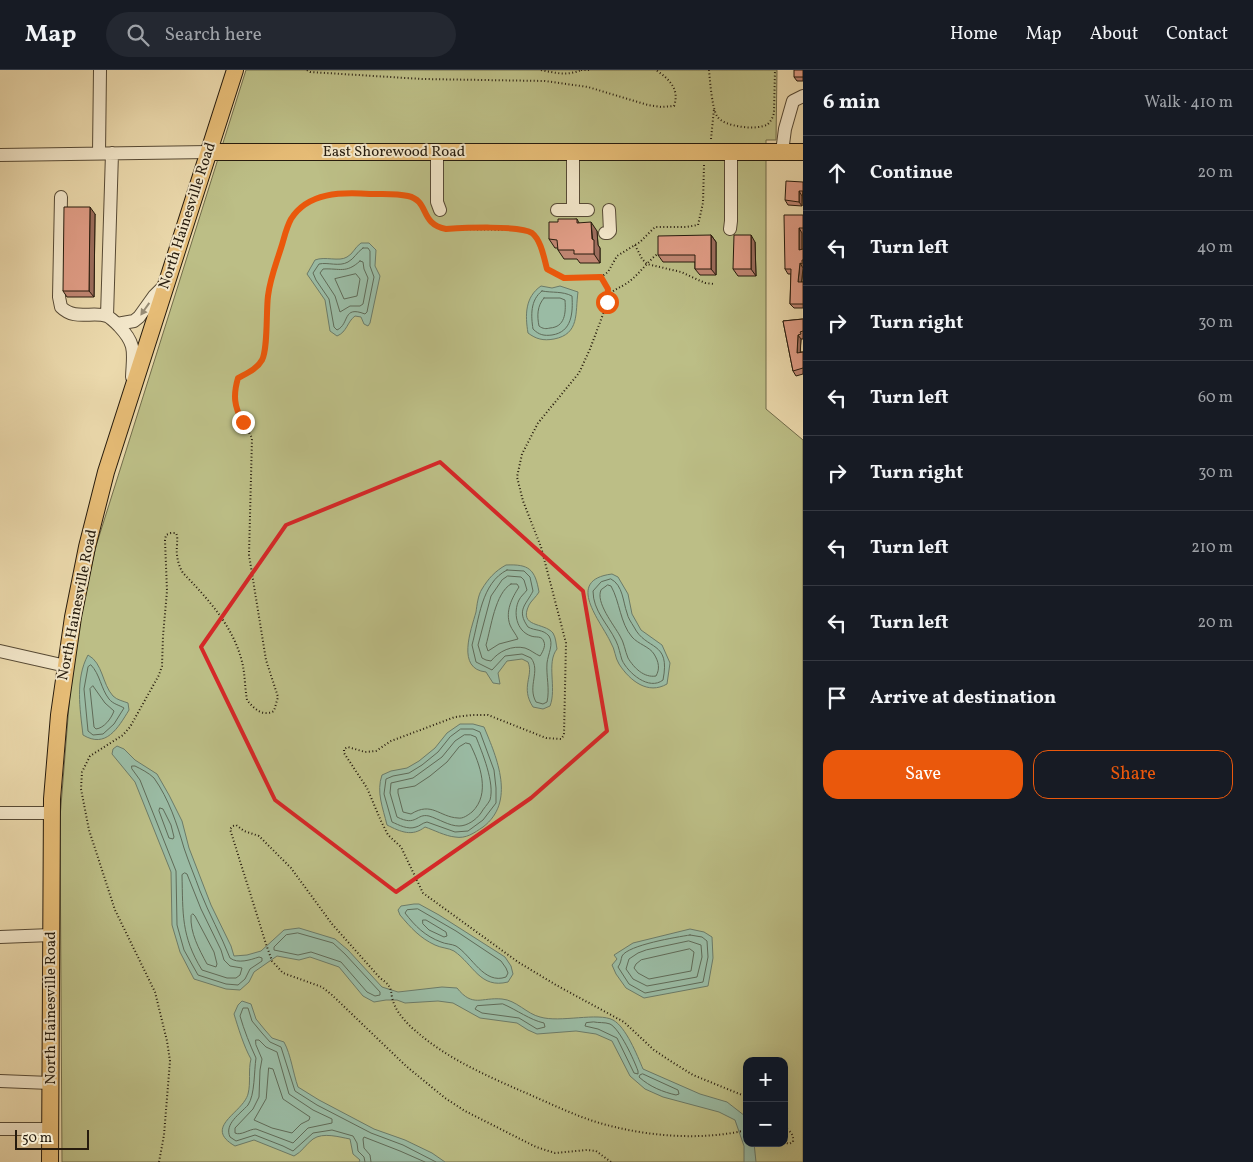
<!DOCTYPE html>
<meta charset="utf-8">
<style>
:root{--surface:#171b24;--page:#242831;--text:#f1f3f6;--muted:#9ea1a6;--line:#363941;--accent:#ea580c}
body{margin:0;font-family:Vollkorn,serif;background:var(--page);color:var(--text)}
.controls{position:absolute;right:15px;bottom:15px;display:grid;overflow:hidden;border-radius:10px;box-shadow:0 5px 20px #0002}
.controls button{width:45px;height:45px;display:grid;place-items:center;padding:0;border:0;border-bottom:1px solid var(--line);background:var(--surface);color:var(--text);font:25px sans-serif}
.scale{position:absolute;left:15px;bottom:12px;width:74px;box-sizing:border-box;padding-left:5px;border:2px solid #261b0d;border-top:0;font-size:14px;line-height:18px;white-space:nowrap;color:#261b0d;-webkit-text-stroke:4px #f2e6c9;paint-order:stroke}
.stop{position:absolute;width:15px;height:15px;margin:-11px;border:4px solid #ea580c;border-radius:50%;background:#fff}
.stop.end{background:#ea580c;border-color:#fff;box-shadow:0 1px 5px #0008}
.list{margin:0;padding:0;list-style:none}
h2{display:flex;justify-content:space-between;align-items:center;height:65px;margin:0;padding:0 20px;font-size:21px}
h2 small{font-size:16px;font-weight:400;color:var(--muted)}
.list li{display:grid;grid-template-columns:32px 1fr auto;gap:15px;align-items:center;box-sizing:border-box;height:75px;padding:0 20px;border-top:1px solid var(--line)}
.list b{display:block;font-size:19px;white-space:nowrap}
.list em{font-size:16px;font-style:normal;color:var(--muted)}
.actions{display:flex;gap:10px;padding:15px 20px}
.actions a{flex:1;padding:11px 0;border:1px solid var(--accent);border-radius:15px;text-align:center;font-size:18px;color:var(--accent)}
.actions .main{background:var(--accent);color:#fff}
.icon{flex:none;width:28px;height:28px;fill:none;stroke:currentColor;stroke-width:2;stroke-linecap:round;stroke-linejoin:round}
.map{position:relative;flex:none;width:803px;height:1092px;overflow:hidden}
header{display:flex;align-items:center;gap:30px;box-sizing:border-box;height:70px;padding:0 25px;background:var(--surface);border-bottom:1px solid var(--line)}
header strong{font-size:24px}
nav{display:flex;gap:28px;margin-inline-start:auto;font-size:18px}
.search{width:350px;height:45px;background:var(--page);display:flex;align-items:center;gap:12px;box-sizing:border-box;padding:0 18px;border-radius:28px;color:var(--muted);font-size:19px}
main{display:flex}
aside{flex:1;background:var(--surface)}
.map>svg:first-child{display:block}
.green{fill:#bcbe86;stroke:#716c4a;fill-rule:evenodd}
.water{fill:#9abba4;stroke:#6c7b68}
.lines{fill:none;stroke-linecap:round;stroke-linejoin:round}
.shore{stroke:#606b58;stroke-width:1}
.minor-casing{stroke:#574a35;stroke-width:14}
.major-casing{stroke:#261b0d;stroke-width:18}
.path{stroke:#261b0d;stroke-width:2;stroke-dasharray:1 2.5;stroke-linecap:butt}
.minor{stroke:#f2e6c9;stroke-width:12}
.major{stroke:#e6bc76;stroke-width:16}
.wall{fill:#c08672;stroke:#261b0d}
.shaded-wall{fill:#9c6d5d;stroke:#261b0d}
.building{fill:#df9c85;stroke:#261b0d}
.oneway{fill:#968b74}
.route{stroke:#ea580c;stroke-width:6}
.marked{fill:none;stroke:#d62828;stroke-width:4;stroke-linejoin:round}
.labels{text-anchor:middle;dominant-baseline:central;stroke-width:4;stroke-linejoin:round;paint-order:stroke}
.street-label{font-size:15px;fill:#261b0d;stroke:#f2e6c9}
</style>
<header>
<strong>Map</strong>
<div class="search"><svg class="icon" aria-label="search" viewBox="0 0 24 24"><circle cx="10" cy="10" r="6"/><path d="M15 15l6 6"/></svg>Search here</div>
<nav><a>Home</a><a>Map</a><a>About</a><a>Contact</a></nav>
</header>
<main>
<div class="map">
<svg width="803" height="1092" viewBox="0 0 803 1092">
<rect width="100%" height="100%" fill="#ebd9ac"/>
<filter id="stains"><feTurbulence type="fractalNoise" baseFrequency=".004" numOctaves="4"/><feColorMatrix values="0 0 0 0 .2 0 0 0 0 .09 0 0 0 0 .02 0 0 0 .5 -.17"/></filter>
<radialGradient id="worn" r=".72"><stop offset=".6" stop-color="#630" stop-opacity="0"/><stop offset="1" stop-color="#630" stop-opacity=".3"/></radialGradient>
<path class="green" d="M246,0H777L776,70H766V339L803,370V1092H62L60,748L71,610L84,529L96,476ZM747,991H784V1073H747Z"/>
<path class="water" d="M361,173H369L376,180L375,196L380,206L370,253L368,256L364,254L361,247L355,246C347,252 347,262 337,266L330,261L325,230L307,204L315,190C325,186 339,192 347,187C353,184 355,177 361,173Z
M541,216L552,218L560,216L578,222C575,243 580,264 554,269C543,271 536,269 528,263C525,245 525,227 541,216Z
M506,495C529,494 535,499 539,522C536,527 531,531 529,535C518,558 544,552 553,563C556,568 556,574 557,579C546,593 557,618 550,636L543,639L533,637C520,617 534,606 528,592L522,589L507,591L498,603L500,614L493,613L486,602C456,599 471,560 476,542C477,535 478,525 482,519C488,509 495,501 506,495Z
M612,504L618,507L628,524L632,544L641,560L662,575L670,593L667,614C648,625 630,611 619,594C615,588 615,579 611,573C601,551 564,510 612,504Z
M88,585C103,593 102,614 113,626C117,630 123,631 128,633L129,640C118,658 106,679 83,665C80,639 75,609 88,585Z
M460,654H473L484,657C497,688 516,732 483,757C474,763 466,769 455,767C445,766 434,760 425,757C412,767 401,762 387,755C383,738 376,722 382,705L391,701L407,698L419,691L435,678L447,663Z
M117,676L124,679L135,690L157,704L169,725L182,751L189,778L211,835L231,876L234,886L247,885L261,881L284,860L299,858L335,869L348,880L382,917L398,922L442,917L457,918C473,938 481,927 502,929C516,930 527,944 540,947C560,953 598,942 613,950C626,957 637,985 643,999L700,1024L727,1032L745,1046L747,1049V1073H754L756,1092H744V1076L735,1050L719,1042L663,1027L645,1019L630,1006L612,971L596,964L576,961L537,964L528,960L517,953L480,948L453,933L438,931L405,933L397,930H386L374,932L363,926L339,897L310,887L299,890L277,886L254,902L249,912L240,920L226,919L194,909L180,882L172,855L171,802L135,712L112,684L113,679Z
M414,834H419L439,845L505,887L511,896L513,904L508,912C480,919 474,895 454,881C449,878 441,878 435,875C420,868 411,858 400,845L398,840L401,836Z
M690,859L704,862L712,867L713,888L708,916L644,928L626,918L616,904L612,895L617,889L614,885L633,873Z
M242,931L251,934L256,949L265,960L272,968L284,972C291,985 293,1003 298,1017L319,1030L374,1059L405,1070L432,1083L445,1092H359L360,1090L353,1084L350,1069C339,1067 323,1062 313,1069C306,1074 302,1082 294,1086L254,1070L235,1076C202,1057 243,1043 248,1024C251,1013 248,1000 251,989C244,977 238,957 234,944L238,935Z"/>
<g class="lines">
<path class="shore" d="M363,178H368L370,181V196L374,207L367,242L365,244C342,235 350,254 337,260L334,257L329,229L316,210L313,203L319,194C328,192 339,197 348,192C354,189 357,182 363,178Z
M360,191L363,192L364,199L368,208L363,234L360,236H350L340,242L335,226L320,203L323,199C340,198 346,204 360,191Z
M356,204L360,209L357,226L344,229L335,209Z
M542,221C553,223 562,221 572,226C573,243 572,262 552,265C544,266 539,265 533,259C531,246 530,230 542,221Z
M544,228H560L565,230C566,243 565,257 550,258C546,259 543,259 539,256C537,246 537,236 544,228Z
M507,500L524,501L530,507L533,521C526,535 516,540 528,557C535,561 543,559 549,566C554,574 548,584 547,593C546,606 550,619 547,632L543,634L536,632C527,616 541,601 531,588L522,584L505,586L492,600L476,592L472,575C479,550 481,513 507,500Z
M508,506L521,507L524,510L527,520C524,524 521,526 519,530C513,542 516,561 531,566C536,568 542,565 544,572C546,576 542,583 540,586C535,584 531,580 525,578C512,575 499,581 491,591L486,590L482,588L478,575L491,526L502,510Z
M611,509C623,515 623,532 627,543C628,548 631,552 634,557C646,581 671,570 663,610C649,621 628,603 622,590C620,584 619,577 616,571C608,554 593,541 593,521L601,512Z
M511,514H517L519,517C512,528 505,541 510,555C512,560 516,564 518,569L499,574L488,581L486,575C491,558 495,523 511,514Z
M608,515L611,516C620,532 620,553 632,567C638,574 650,577 654,584C659,592 660,599 656,606C644,608 634,598 628,588C625,581 624,572 620,566C614,555 595,532 601,520Z
M91,595C100,604 101,619 109,629C113,634 119,635 124,638L114,654L103,664L93,665L88,661L84,619L88,597Z
M93,616L105,633L114,641C111,649 104,658 96,659L94,657L90,619Z
M461,659H473L480,662L494,700L496,718V733L483,750L468,761L455,762L427,752C422,753 420,756 416,757C408,760 399,755 392,752L384,724L386,709L393,706L409,703L422,695L438,682L450,667Z
M471,665L476,667C482,682 495,713 490,730C488,734 483,739 481,743C476,750 467,756 459,756C449,756 439,749 429,746C416,743 417,757 397,747L390,723L391,713L413,708L442,687L455,671L464,665Z
M466,673L470,674C480,694 491,724 472,742C468,745 463,749 458,748C439,747 432,731 411,744L403,742L398,723V719L415,716L430,706L447,692L459,677Z
M132,696H135C141,699 149,703 154,708C169,729 177,754 184,778C189,793 195,807 200,821C209,844 221,865 230,888C238,894 250,890 259,887L262,888V891L250,899L245,909L238,915L226,914L198,905L184,880L177,855L176,801L140,710L132,699Z
M160,738L163,739L171,755L174,767L173,769L169,768L159,741Z
M185,803L187,804L201,839L221,880L224,890L230,896L242,898L240,905L236,908H227L202,900C181,866 183,844 182,805Z
M418,839L456,861L501,891L506,898L508,903L506,907C484,915 472,886 456,876C452,874 445,874 441,872C425,866 415,856 405,843L407,840Z
M193,844L195,846L214,882L217,894L216,897L207,894C199,879 190,863 191,846Z
M423,850H426L446,862L447,866L444,867L429,860L423,854Z
M298,863L333,873L345,884L380,922V925L375,926L367,922L341,892L311,882L298,885L274,880V877L286,865Z
M690,865L702,867L707,871L708,887L703,912L645,923L629,914L618,897C621,893 621,889 622,886C628,875 677,867 690,865Z
M689,871L701,875L702,887L697,907L647,916L633,909L626,899L629,889L638,883L646,880Z
M690,879L694,882L691,901L649,909L638,903L634,898L636,894L641,890Z
M503,934C517,940 530,950 544,953L545,957L537,959L519,948L482,943L475,939L477,936Z
M594,952C598,953 605,952 610,954C620,959 634,990 638,1001V1004L634,1003L617,968L598,959L585,956L586,953Z
M256,970H259L266,977L277,982L289,1024L313,1040L332,1049V1053L308,1058L293,1073L256,1059C249,1059 241,1066 235,1063V1058L253,1039L259,1027L260,1000L262,989L256,975Z
M269,998L273,999L283,1029L310,1047L309,1050L301,1054L292,1063L272,1058L254,1050L266,1029Z
M643,1004L678,1020L679,1024L676,1025C663,1022 650,1017 639,1007L640,1005Z
M365,1092L364,1087L358,1081L357,1073L353,1066L332,1060L313,1063L293,1081L283,1076L255,1065L236,1071L230,1067C224,1054 240,1044 248,1035C255,1025 254,1001 256,988C250,975 244,960 240,946L243,938H248L252,951L262,963L270,972L281,977L295,1021L317,1035L371,1063L403,1075L436,1092
M371,1092L370,1085L364,1078L363,1069L364,1067L400,1081L425,1092"/>
<g class="minor-casing">
<path id="minor" d="M437,82V132L440,140
M573,82V140
M782,82L785,59L793,31L803,26
M99,83L100,0
M0,85L209,82
M61,127L59,227L61,237C75,251 92,241 107,246C111,248 116,253 119,256C137,275 133,283 132,307
M557,140H588
M730,159L731,151V82
M605,163H608L610,161L609,140
M107,246L112,83
M117,254L134,251L139,247L154,226L165,215
M0,581L66,596
M0,743H52
M0,867L51,865
M0,1011L50,1013
M0,1059H50"/>
</g>
<g class="major-casing">
<path id="major" d="M209,82H803
M50,1092L52,729L59,645L73,547L87,477L106,402L235,0"/>
</g>
<path class="path" d="M307,0L310,2L422,9L545,11L588,17L648,35L661,37L674,36C680,19 669,9 656,0
M541,0C555,3 568,6 581,0
M581,0H589
M709,0C710,11 712,38 717,46C723,57 758,61 768,54C771,51 773,47 774,43L775,0
M711,69L714,39
M635,175L642,189L647,194L681,202L705,213L714,214
M601,207L606,213L608,226L605,239L590,279L579,303L538,353L522,384L517,407L523,431L541,477L566,573L564,665L561,669L546,668L488,645H472L455,647L391,671L376,681L365,682L348,677L344,679V683L367,718L381,751L388,765L401,777L423,823L518,892L556,915L624,952L654,980L672,992L693,1005L747,1027
M608,226C613,220 617,219 624,215C638,207 646,192 659,183
M784,1057C790,1061 794,1064 793,1072L789,1074L784,1072
M159,1092L164,1065L170,991L167,971L155,922L115,840L89,760L81,719L82,702L90,686L123,665L130,657L159,605L162,596L163,566L167,521L165,470L166,465L171,463H176C178,468 177,470 177,475C176,485 178,495 183,503C209,530 235,558 243,596C245,607 245,619 247,630C254,639 263,647 274,641L278,627L266,590L249,485L252,368L237,341L234,328L238,308C247,303 257,299 262,290C268,279 266,241 268,226C270,209 276,194 281,178C284,169 286,158 291,149C308,122 342,122 370,124C383,124 396,123 408,126C430,131 419,154 446,159L523,160L531,163L537,169L547,199L557,206L575,209L601,207L608,202L617,186L640,172L655,157H686L698,155L703,133L704,95
M611,1092L596,1081L587,1080L555,1083L536,1077L465,1041L445,1028L406,996L332,925L322,917L283,903L272,891L266,874L230,759L233,756L236,755L244,761L259,766L291,798L332,854L380,908C396,919 388,921 395,936C399,945 409,956 417,962C445,987 485,1005 519,1020C550,1033 582,1050 615,1057C656,1067 705,1070 747,1060"/>
<use href="#minor" class="minor"/>
<use href="#major" class="major"/>
</g>
<path class="wall" d="M803,0V11H797L794,7Z
M803,112L802,136L788,135L785,130Z
M95,144L94,227H67L63,221Z
M803,145V198L802,212H803V238H794L790,234L791,204H788L785,199Z
M577,149L579,153L597,161L598,175L600,178V193H580L577,189H564L558,180V178H555L549,169L558,152Z
M711,165L716,172V205H700L695,199V192H663L658,185Z
M755,172L756,206H738L733,199Z
M803,249V269H801L800,282H803V304L796,306L793,301L783,251Z"/>
<path class="shaded-wall" d="M799,121L802,126V136L799,132Z
M90,137L95,144L94,227L89,221Z
M591,152L597,161L598,175L600,178V193L594,184Z
M799,158L802,163V184L799,180Z
M711,165L716,172V205L711,199Z
M751,165L755,172L756,206L751,199Z
M800,193L803,198L801,217L798,212Z
M798,265L801,269L800,287L797,283Z"/>
<path class="building" d="M794,0H803V7H794Z
M786,111L803,112V121H799V132L785,130Z
M64,137H90L89,221H63Z
M784,145H803V158H799V180L803,179V190H802V194L800,193L798,212H803V234H790L791,199H785Z
M558,149H577V153L591,152L592,169L594,170V184H574V180H558L557,170L549,169V152H558Z
M711,165V199H695V185H658V166Z
M734,165H751V199H733Z
M803,249V261L800,262L801,264L798,265L797,283L803,282V298L793,301L783,251Z"/>
<defs><path id="oneway-solid" d="M-6-.8H1V-3.2L6.5 0L1 3.2V.8H-6Z" transform="scale(1.25)"/></defs>
<use class="oneway" href="#oneway-solid" transform="translate(145 239) rotate(125)"/>
<g class="lines">
<path class="route" d="M243,352C234,337 233,325 238,308C247,303 257,299 262,290C268,279 266,241 268,226C270,209 276,194 281,178C284,169 286,158 291,149C308,122 342,122 370,124C383,124 396,123 408,126C430,131 419,154 446,159C462,158 520,155 532,163C541,170 544,188 547,199L564,208L601,207L608,219L607,232"/>
</g>
<path class="marked" d="M440,392L583,521L607,661L531,728L396,822L275,730L201,577L286,455Z"/>
<g class="labels">
<g class="street-label">
<text x="394" y="82">East Shorewood Road</text>
<text transform="translate(188 146) rotate(-72)">North Hainesville Road</text>
<text transform="translate(78 535) rotate(-79)">North Hainesville Road</text>
<text transform="translate(51 938) rotate(-90)">North Hainesville Road</text>
</g>
</g>
<rect width="100%" height="100%" filter="url(#stains)"/>
<rect width="100%" height="100%" fill="url(#worn)"/>
</svg>
<div class="controls">
<button>+</button>
<button>−</button>
</div>
<div class="scale">50 m</div>
<div class="stop" style="left:607px;top:232px"></div>
<div class="stop end" style="left:243px;top:352px"></div>
</div>
<aside>
<h2>6 min<small>Walk · 410 m</small></h2>
<ul class="list">
<li><svg class="icon" aria-label="ahead" viewBox="0 0 24 24"><path d="M12 20V5M6 11l6-6 6 6"/></svg><div><b>Continue</b></div><em>20 m</em></li>
<li><svg class="icon" aria-label="left" viewBox="0 0 24 24"><path d="M17 20v-9H6M10 6l-5 5 5 5"/></svg><div><b>Turn left</b></div><em>40 m</em></li>
<li><svg class="icon" aria-label="right" viewBox="0 0 24 24"><path d="M7 20v-9h11M14 6l5 5-5 5"/></svg><div><b>Turn right</b></div><em>30 m</em></li>
<li><svg class="icon" aria-label="left" viewBox="0 0 24 24"><path d="M17 20v-9H6M10 6l-5 5 5 5"/></svg><div><b>Turn left</b></div><em>60 m</em></li>
<li><svg class="icon" aria-label="right" viewBox="0 0 24 24"><path d="M7 20v-9h11M14 6l5 5-5 5"/></svg><div><b>Turn right</b></div><em>30 m</em></li>
<li><svg class="icon" aria-label="left" viewBox="0 0 24 24"><path d="M17 20v-9H6M10 6l-5 5 5 5"/></svg><div><b>Turn left</b></div><em>210 m</em></li>
<li><svg class="icon" aria-label="left" viewBox="0 0 24 24"><path d="M17 20v-9H6M10 6l-5 5 5 5"/></svg><div><b>Turn left</b></div><em>20 m</em></li>
<li><svg class="icon" aria-label="arrive" viewBox="0 0 24 24"><path d="M6 21V4h12l-3 4 3 4H6"/></svg><div><b>Arrive at destination</b></div></li>
</ul>
<div class="actions"><a class="main">Save</a><a>Share</a></div>
</aside>
</main>
